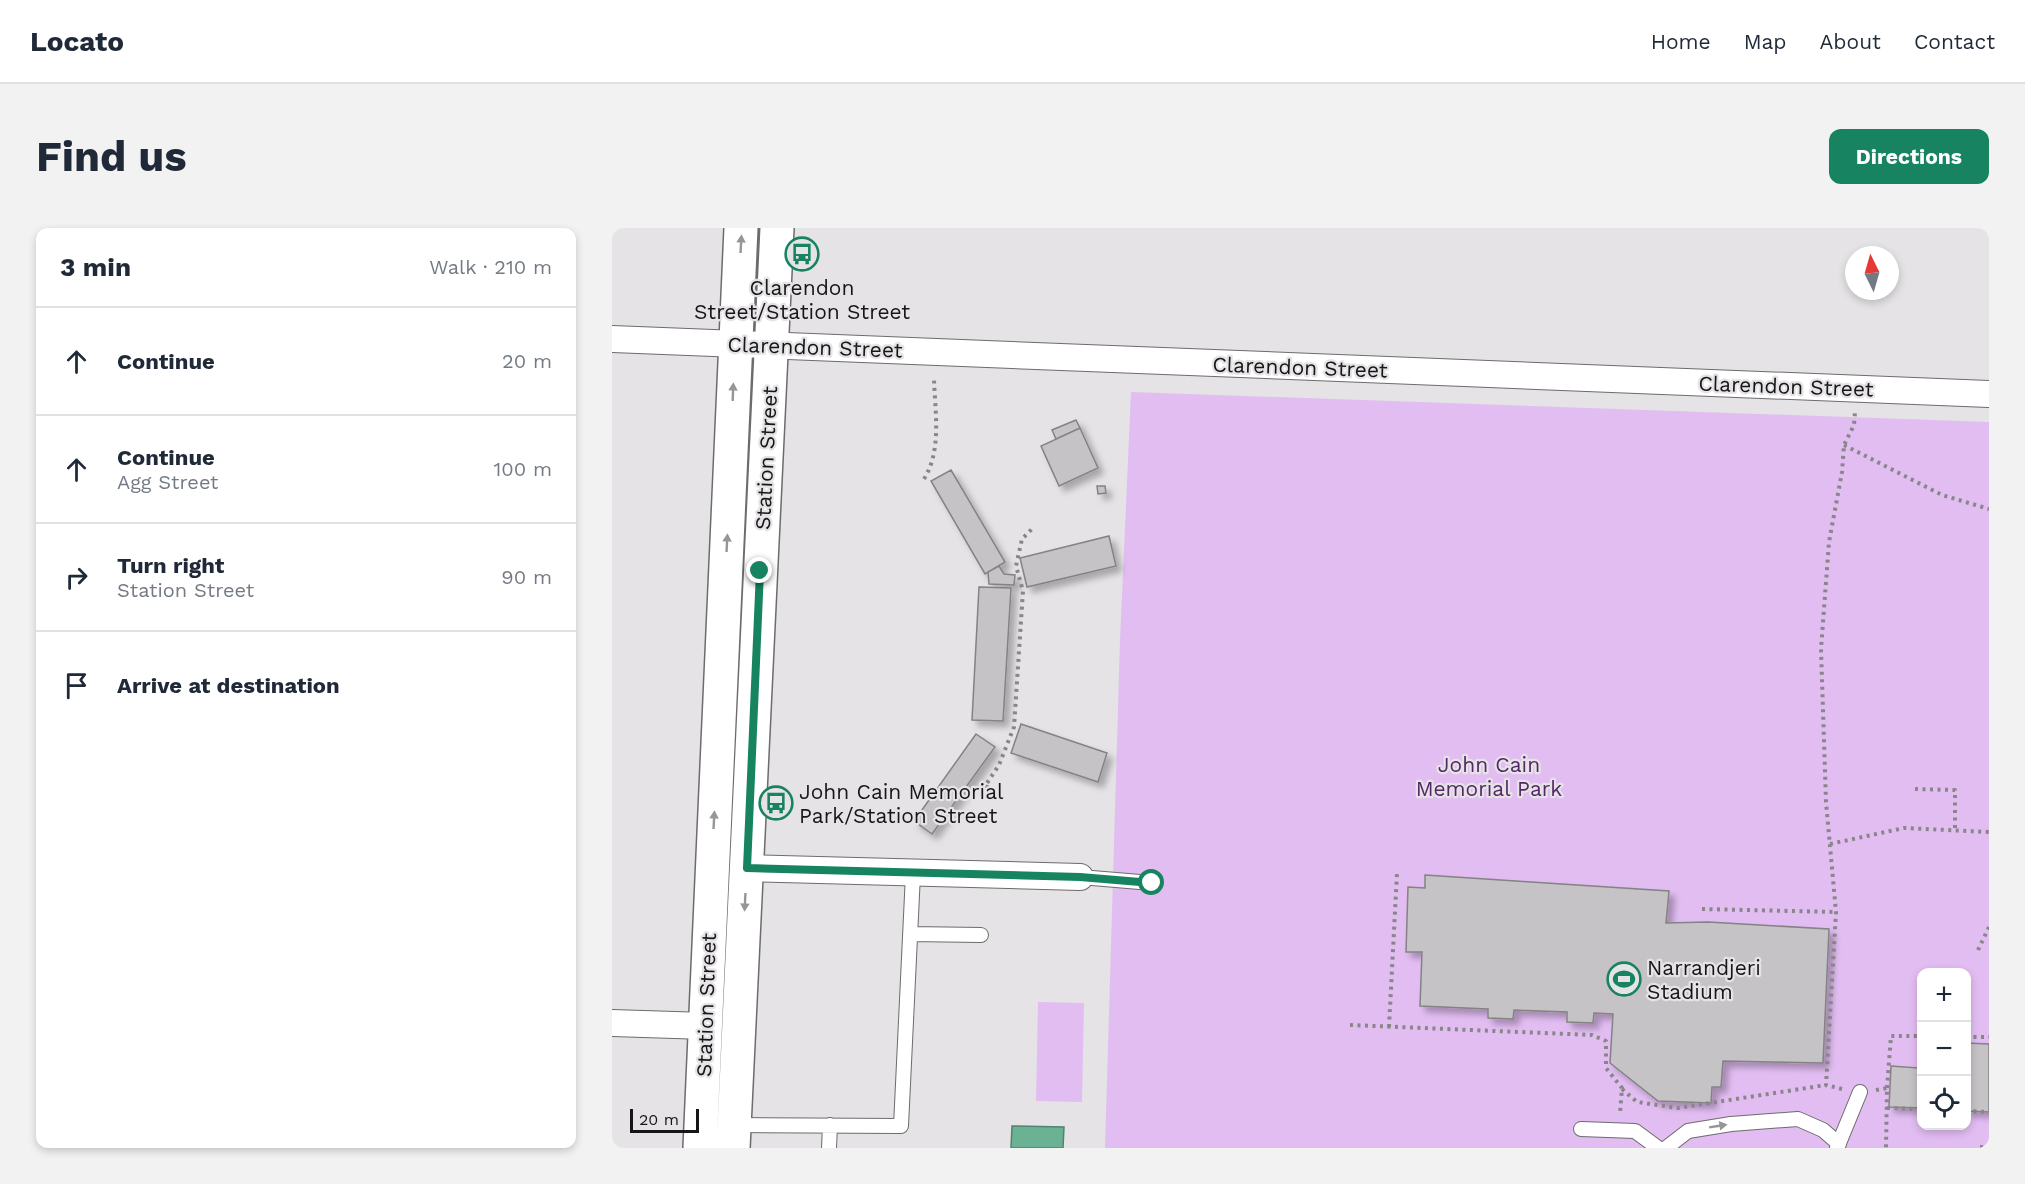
<!DOCTYPE html>
<meta charset="utf-8">
<style>
:root{--surface:#fff;--page:#f2f2f3;--text:#1f2937;--muted:#747a83;--line:#e0e1e3;--accent:#178360}
body{margin:0;font-family:"Work Sans",sans-serif;background:var(--page);color:var(--text)}
.controls{position:absolute;right:18px;bottom:18px;display:grid;overflow:hidden;border-radius:12px;box-shadow:0 3px 9px #0003}
.controls button{width:54px;height:54px;display:grid;place-items:center;padding:0;border:0;border-bottom:2px solid var(--line);background:var(--surface);color:var(--text);font:30px sans-serif}
.compass{position:absolute;left:1233px;top:18px;width:54px;height:54px;border-radius:50%;background:var(--surface);box-shadow:0 3px 9px #0003;rotate:355deg}
.scale{position:absolute;left:18px;bottom:15px;width:69px;box-sizing:border-box;padding-left:6px;border:3px solid #171617;border-top:0;font-size:16px;line-height:21px;white-space:nowrap;color:#171617;-webkit-text-stroke:4px #e5e3e6;paint-order:stroke}
.stop{position:absolute;width:18px;height:18px;margin:-14px;border:4px solid #178360;border-radius:50%;background:#fff}
.stop.end{background:#178360;border-color:#fff;box-shadow:0 2px 6px #0008}
.list{margin:0;padding:0;list-style:none}
h2{display:flex;justify-content:space-between;align-items:center;height:78px;margin:0;padding:0 24px;font-size:26px}
h2 small{font-size:20px;font-weight:400;color:var(--muted)}
.list li{display:grid;grid-template-columns:39px 1fr auto;gap:18px;align-items:center;box-sizing:border-box;height:108px;padding:0 24px;border-top:2px solid var(--line)}
.list b{display:block;font-size:22px;white-space:nowrap}
.list p{margin:0;font-size:20px;white-space:nowrap;color:var(--muted)}
.list em{font-size:20px;font-style:normal;color:var(--muted)}
.icon{flex:none;width:33px;height:33px;fill:none;stroke:currentColor;stroke-width:2;stroke-linecap:round;stroke-linejoin:round}
.map{position:relative;flex:none;width:1377px;height:920px;overflow:hidden;border-radius:12px}
header{display:flex;align-items:center;gap:36px;box-sizing:border-box;height:84px;padding:0 30px;background:var(--surface);border-bottom:2px solid var(--line)}
header strong{font-size:28px}
nav{display:flex;gap:33px;margin-inline-start:auto;font-size:21px}
.intro{display:flex;align-items:center;justify-content:space-between;box-sizing:border-box;height:144px;padding:0 36px}
h1{margin:0;font-size:42px}
.button{padding:15px 27px;border-radius:12px;background:var(--accent);color:#fff;font-size:21px;font-weight:700}
main{display:flex;gap:36px;padding:0 36px}
aside{flex:1;background:var(--surface);border-radius:12px;box-shadow:0 3px 9px #0003}
.map>svg:first-child{display:block}
.green{fill:#e2bdf2;fill-rule:evenodd}
.water{fill:#6bb294;stroke:#52836e;stroke-width:1.5}
.building{fill:#c5c3c6;stroke:#848285;stroke-width:1.5;filter:url(#shadow)}
.lines{fill:none;stroke-linecap:round;stroke-linejoin:round}
.service-casing{stroke:#6d6b6d;stroke-width:16}
.minor-casing{stroke:#6d6b6d;stroke-width:28}
.primary-casing{stroke:#6d6b6d;stroke-width:36}
.path{stroke:#888688;stroke-width:4;stroke-dasharray:3 4.5;stroke-linecap:butt}
.service{stroke:#fff;stroke-width:14}
.minor{stroke:#fff;stroke-width:26}
.primary{stroke:#fff;stroke-width:33}
.oneway{fill:#979697}
.route{stroke:#178360;stroke-width:8}
.labels{text-anchor:middle;dominant-baseline:central;stroke-width:4.5;stroke-linejoin:round;paint-order:stroke}
.poi-label{font-size:21px;fill:#171617;stroke:#e5e3e6;text-anchor:start}
.street-label{font-size:21px;fill:#171617;stroke:#e5e3e6}
.park-label{font-size:21px;fill:#552767;stroke:#e5e3e6}
</style>
<header>
<strong>Locato</strong>
<nav><a>Home</a><a>Map</a><a>About</a><a>Contact</a></nav>
</header>
<div class="intro"><h1>Find us</h1><a class="button">Directions</a></div>
<main>
<aside>
<h2>3 min<small>Walk · 210 m</small></h2>
<ul class="list">
<li><svg class="icon" aria-label="ahead" viewBox="0 0 24 24"><path d="M12 20V5M6 11l6-6 6 6"/></svg><div><b>Continue</b></div><em>20 m</em></li>
<li><svg class="icon" aria-label="ahead" viewBox="0 0 24 24"><path d="M12 20V5M6 11l6-6 6 6"/></svg><div><b>Continue</b><p>Agg Street</p></div><em>100 m</em></li>
<li><svg class="icon" aria-label="right" viewBox="0 0 24 24"><path d="M7 20v-9h11M14 6l5 5-5 5"/></svg><div><b>Turn right</b><p>Station Street</p></div><em>90 m</em></li>
<li><svg class="icon" aria-label="arrive" viewBox="0 0 24 24"><path d="M6 21V4h12l-3 4 3 4H6"/></svg><div><b>Arrive at destination</b></div></li>
</ul>
</aside>
<div class="map">
<svg width="1377" height="920" viewBox="0 0 1377 920">
<defs>
<filter id="shadow"><feDropShadow dx="5.5" dy="5.5" stdDeviation="3" flood-color="#0004"/></filter>
</defs>
<rect width="100%" height="100%" fill="#e5e3e6"/>
<path class="green" d="M519,164L1377,194V920H493L508,412ZM1310,744H1354V898H1310Z
M426,774L472,775L470,874L424,873Z"/>
<path class="water" d="M400,898L452,899L451,920H399Z"/>
<path class="building" d="M464,192L468,200L444,211L440,202Z
M468,200L486,240L447,258L429,218Z
M339,242L393,334L373,346L319,253Z
M485,258H493L494,265L486,266Z
M497,308L504,338L415,359L408,330Z
M387,338L392,346L403,347L402,357L377,356L376,344Z
M367,359L399,360L391,493L360,492Z
M409,496L495,525L486,554L399,525Z
M364,506L383,519L320,606L302,593Z
M813,647L1057,663L1054,695L1096,694L1217,701L1211,835L1111,833L1109,859H1100L1099,875L1046,873L998,835L1001,786L982,785L981,795L955,794V784L902,782L901,791L876,790V781L808,778L810,724H794L796,659L813,660Z
M1307,813H1310V880L1277,879L1279,838L1306,840Z
M1354,815L1377,816V884L1354,883Z"/>
<g class="lines">
<g class="service-casing">
<path id="service" d="M468,649L540,655
M298,706L369,707
M123,897L289,898L301,646
M969,901L1023,903L1046,920
M217,920L218,897
M1054,920L1076,903L1119,896L1186,891L1211,902L1227,916
M1225,920L1248,864"/>
</g>
<g class="minor-casing">
<path id="minor" d="M0,111L1377,166
M134,640L468,649
M0,795L94,798"/>
</g>
<g class="primary-casing">
<path id="primary" d="M88,920L129,0
M121,920L165,0"/>
</g>
<path class="path" d="M1232,217L1330,267L1377,281
M312,251C330,222 323,184 322,151
M1303,561L1343,562V602
M383,563L373,558L387,537L402,499L411,363L404,338L410,311L420,301
M1218,616L1292,600L1377,604
M1090,681L1224,684
M1366,722L1377,699
M738,797L980,807L994,813V840L1010,860L1008,886
M777,799L785,645
M1354,809H1377
M1275,860L1279,808H1310
M1010,861L1025,874L1066,880L1214,857
M1230,861L1214,857L1224,684L1214,574L1209,421L1217,314L1230,244L1232,217L1242,197L1243,184
M1264,862L1275,860L1274,920
M1275,880L1310,881
M1354,883L1377,884
M1368,919L1377,920"/>
<use href="#service" class="service"/>
<use href="#minor" class="minor"/>
<use href="#primary" class="primary"/>
</g>
<defs><path id="oneway-solid" d="M-6-.8H1V-3.2L6.5 0L1 3.2V.8H-6Z" transform="scale(1.5)"/></defs>
<g class="oneway">
<use href="#oneway-solid" transform="translate(129 16) rotate(-87)"/>
<use href="#oneway-solid" transform="translate(121 164) rotate(-88)"/>
<use href="#oneway-solid" transform="translate(115 315) rotate(-87)"/>
<use href="#oneway-solid" transform="translate(102 592) rotate(-87)"/>
<use href="#oneway-solid" transform="translate(133 674) rotate(93)"/>
<use href="#oneway-solid" transform="translate(1106 898) rotate(-9)"/>
</g>
<g class="lines">
<path class="route" d="M148,343L135,640L468,649L540,655"/>
</g>
<defs>
<g id="bus-ring" transform="scale(1.725)"><circle r="9.5" fill="#e5e3e6" stroke="#178360" stroke-width="1.5"/><path d="M-5-6H5V4H4V6H2V4H-2V6H-4V4H-5ZM-3.5-4V0h7V-4ZM-3.5 1.2v1.5H-2V1.2ZM2 1.2v1.5H3.5V1.2Z" fill="#178360"/></g>
<g id="stadium-ring" transform="scale(1.725)"><circle r="9.5" fill="#e5e3e6" stroke="#178360" stroke-width="1.5"/><path d="M0-5a6.5 5 0 1 0 0 10a6.5 5 0 1 0 0-10ZM-3.5-1.8h7v3.6h-7Z" fill="#178360"/></g>
</defs>
<g fill-rule="evenodd">
<use href="#bus-ring" x="190" y="26"/>
<use href="#bus-ring" x="164" y="575"/>
<use href="#stadium-ring" x="1012" y="751"/>
</g>
<g class="labels">
<g class="poi-label">
<text x="190" y="59" text-anchor="middle">Clarendon<tspan x="190" dy="24">Street/Station Street</tspan></text>
<text x="187" y="563">John Cain Memorial<tspan x="187" dy="24">Park/Station Street</tspan></text>
<text x="1035" y="739">Narrandjeri<tspan x="1035" dy="24">Stadium</tspan></text>
</g>
<g class="street-label">
<text transform="translate(203 119) rotate(2)">Clarendon Street</text>
<text transform="translate(688 139) rotate(2)">Clarendon Street</text>
<text transform="translate(1174 158) rotate(2)">Clarendon Street</text>
<text transform="translate(154 230) rotate(-87)">Station Street</text>
<text transform="translate(94 777) rotate(-88)">Station Street</text>
</g>
<g class="park-label">
<text x="877" y="536">John Cain<tspan x="877" dy="24">Memorial Park</tspan></text>
</g>
</g>
</svg>
<div class="controls">
<button>+</button>
<button>−</button>
<button><svg class="icon" aria-label="locate" viewBox="0 0 24 24"><circle cx="12" cy="12" r="6"/><path d="M12 2v4M12 18v4M2 12h4M18 12h4"/></svg></button>
</div>
<svg class="compass" viewBox="-18 -18 36 36"><path d="M0-13l5 13h-10z" fill="#e53935"/><path d="M0 13l5-13h-10z" fill="#747a83"/></svg>
<div class="scale">20 m</div>
<div class="stop" style="left:540px;top:655px"></div>
<div class="stop end" style="left:148px;top:343px"></div>
</div>
</main>
